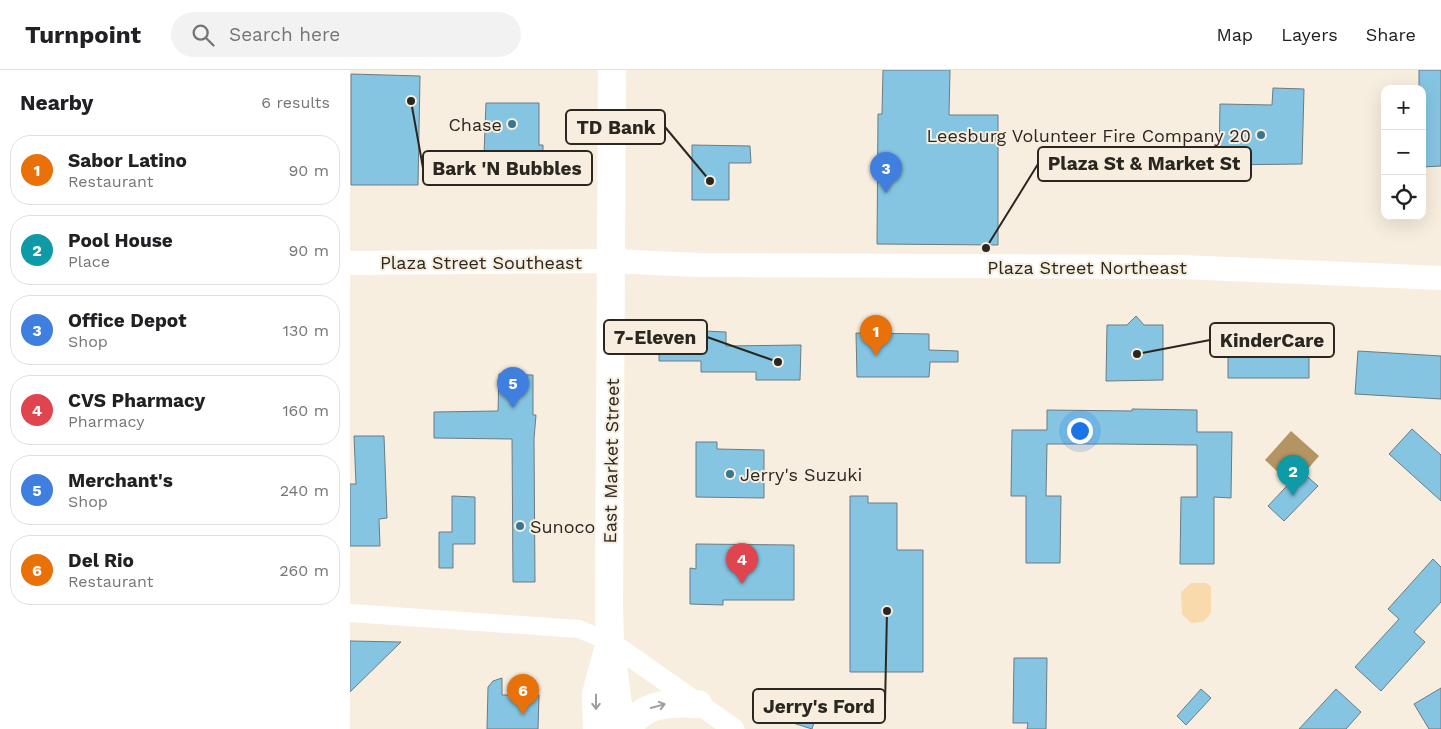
<!DOCTYPE html>
<meta charset="utf-8">
<style>
:root{--surface:#fff;--page:#f2f2f2;--text:#202124;--muted:#757577;--line:#e0e0e0;--accent:#1a73e8}
body{margin:0;font-family:"Work Sans",sans-serif;background:var(--page);color:var(--text)}
.controls{position:absolute;right:15px;top:15px;display:grid;overflow:hidden;border-radius:10px;box-shadow:0 5px 20px #0002}
.controls button{width:45px;height:45px;display:grid;place-items:center;padding:0;border:0;border-bottom:1px solid var(--line);background:var(--surface);color:var(--text);font:25px sans-serif}
.you{position:absolute;left:729px;top:360px;width:18px;height:18px;margin:-12px;border:4px solid #fff;border-radius:50%;background:#1a73e8;box-shadow:0 0 0 8px #1a73e833}
.badge{display:grid;place-items:center;width:32px;height:32px;border-radius:50%;background:var(--accent);color:#fff;font-size:16px;font-weight:700}
.pin{position:absolute;translate:-50% -41px;filter:drop-shadow(0 1px 2px #0008)}
.pin::after{content:'';position:absolute;top:26px;width:18px;height:15px;background:inherit;clip-path:polygon(0 0,100% 0,50% 100%)}
.list{margin:0;padding:0;list-style:none}
h2{display:flex;justify-content:space-between;align-items:center;height:65px;margin:0;padding:0 20px;font-size:21px}
h2 small{font-size:16px;font-weight:400;color:var(--muted)}
.list li{display:grid;grid-template-columns:32px 1fr auto;gap:15px;align-items:center;box-sizing:border-box;height:70px;margin:0 10px 10px;padding:0 10px;border:1px solid var(--line);border-radius:20px}
.list b{display:block;font-size:19px;white-space:nowrap}
.list p{margin:0;font-size:16px;white-space:nowrap;color:var(--muted)}
.list em{font-size:16px;font-style:normal;color:var(--muted)}
.icon{flex:none;width:28px;height:28px;fill:none;stroke:currentColor;stroke-width:2;stroke-linecap:round;stroke-linejoin:round}
.map{position:relative;flex:none;width:1091px;height:659px;overflow:hidden}
header{display:flex;align-items:center;gap:30px;box-sizing:border-box;height:70px;padding:0 25px;background:var(--surface);border-bottom:1px solid var(--line)}
header strong{font-size:24px}
nav{display:flex;gap:28px;margin-inline-start:auto;font-size:18px}
.search{width:350px;height:45px;background:var(--page);display:flex;align-items:center;gap:12px;box-sizing:border-box;padding:0 18px;border-radius:28px;color:var(--muted);font-size:19px}
main{display:flex}
aside{flex:1;background:var(--surface)}
.map>svg:first-child{display:block}
.green{fill:#f9daac}
.water{fill:#b59464}
.building{fill:#86c5e2;stroke:#6b7b83}
.lines{fill:none;stroke-linecap:round;stroke-linejoin:round}
.minor{stroke:#fff;stroke-width:18}
.tertiary{stroke:#fff;stroke-width:21}
.secondary{stroke:#fff;stroke-width:24}
.primary{stroke:#fff;stroke-width:28}
.oneway{stroke:#9f9e9b}
.poi-dot{fill:#3c758f;stroke:#f8eedf;stroke-width:2}
.labels{text-anchor:middle;dominant-baseline:central;stroke-width:4;stroke-linejoin:round;paint-order:stroke}
.poi-label{font-size:18px;fill:#2a2721;stroke:#f8eedf;text-anchor:end}
.street-label{font-size:18px;fill:#2a2721;stroke:#f8eedf}
.leader{fill:none;stroke:#2a2721;stroke-width:2}
.callout-dot{fill:#2a2721;stroke:#f8eedf;stroke-width:2}
.callout{fill:#f8eedf;stroke:#2a2721;stroke-width:2}
.callout-label{font-size:19px;text-anchor:middle;font-weight:bold;fill:#2a2721}
</style>
<header>
<strong>Turnpoint</strong>
<div class="search"><svg class="icon" aria-label="search" viewBox="0 0 24 24"><circle cx="10" cy="10" r="6"/><path d="M15 15l6 6"/></svg>Search here</div>
<nav><a>Map</a><a>Layers</a><a>Share</a></nav>
</header>
<main>
<aside>
<h2>Nearby<small>6 results</small></h2>
<ul class="list">
<li><span class="badge" style="background:#e8710a">1</span><div><b>Sabor Latino</b><p>Restaurant</p></div><em>90 m</em></li>
<li><span class="badge" style="background:#0f9aa8">2</span><div><b>Pool House</b><p>Place</p></div><em>90 m</em></li>
<li><span class="badge" style="background:#3f7fe0">3</span><div><b>Office Depot</b><p>Shop</p></div><em>130 m</em></li>
<li><span class="badge" style="background:#e0444e">4</span><div><b>CVS Pharmacy</b><p>Pharmacy</p></div><em>160 m</em></li>
<li><span class="badge" style="background:#3f7fe0">5</span><div><b>Merchant's</b><p>Shop</p></div><em>240 m</em></li>
<li><span class="badge" style="background:#e8710a">6</span><div><b>Del Rio</b><p>Restaurant</p></div><em>260 m</em></li>
</ul>
</aside>
<div class="map">
<svg width="1091" height="659" viewBox="0 0 1091 659">
<rect width="100%" height="100%" fill="#f8eedf"/>
<path class="green" d="M841,513H856L861,517V543L853,552L841,553L832,544L831,522Z"/>
<path class="water" d="M941,361L969,386L956,401L942,389L929,403L915,390Z"/>
<path class="building" d="M533,0H600L599,45H648V175L527,174L528,44H532Z
M1069,0H1091V96L1072,97V19H1069Z
M1,4L70,6L68,115H1Z
M923,18L954,19L952,94L869,95L870,34L922,35Z
M136,33H189V75H193V90L180,91V85L134,84Z
M342,75L400,76L401,93H379V130H342Z
M786,246L794,255H813V310L756,311L757,255H777Z
M309,259L376,262V276L451,275L450,310H406V302H351V291H309Z
M506,263L579,264V280L608,281V292H580L579,307H507Z
M878,270H959V308H878Z
M1008,281L1091,286V329L1005,324Z
M149,304L183,305V345H186L184,369L185,512H163L162,369L84,368V342L148,341Z
M782,339L847,340V362H882L881,428L864,427V494H830L831,427H847V375L764,374H697L696,426H711L710,493H676V426H661L662,360H697V340L782,341Z
M1062,359L1091,385V431L1039,384Z
M4,366H34L37,448L29,449L30,476H0V414H6Z
M346,372H367V379L414,380V428L346,427Z
M951,401L968,416L934,451L918,436Z
M102,426L125,427V474H103V498H89V462H102Z
M500,426H518V433H547V480H573V602H500Z
M346,474L444,475V530H373V535L340,534V498L346,499Z
M1083,489L1091,497V532L1064,562L1075,572L1031,621L1005,597L1049,549L1038,539Z
M0,571L51,572L0,622Z
M664,588H697L696,659H677L678,653H663Z
M152,608V625H189L188,659H137L138,617L143,611Z
M1091,618V659H1079L1064,634Z
M851,619L861,628L836,655L827,646Z
M986,619L1011,642L996,659H949Z
M441,625L453,628L452,631L469,637L462,659L443,653L445,648L426,641L430,630L439,633Z"/>
<g class="lines">
<path class="minor" d="M0,543L229,559L260,572"/>
<path class="tertiary" d="M260,572L384,659"/>
<path class="secondary" d="M0,193L262,191L347,195L831,197L1091,208"/>
<path class="primary" d="M262,0L259,538L260,572L271,659
M247,659L246,624L257,583
M277,659C293,633 320,632 348,634"/>
</g>
<defs><path id="oneway-shaft" d="M-6 0H5M1.5-3L5.5 0L1.5 3" fill="none" stroke-width="1.6" stroke-linecap="round" stroke-linejoin="round" transform="scale(1.25)"/></defs>
<g class="oneway">
<use href="#oneway-shaft" transform="translate(246 632) rotate(90)"/>
<use href="#oneway-shaft" transform="translate(308 636) rotate(-15)"/>
</g>
<g class="poi-dot">
<circle cx="162" cy="54" r="5"/>
<circle cx="911" cy="65" r="5"/>
<circle cx="380" cy="404" r="5"/>
<circle cx="170" cy="456" r="5"/>
</g>
<g class="labels">
<g class="poi-label">
<text x="152" y="54">Chase</text>
<text x="901" y="65">Leesburg Volunteer Fire Company 20</text>
<text x="390" y="404" text-anchor="start">Jerry's Suzuki</text>
<text x="180" y="456" text-anchor="start">Sunoco</text>
</g>
<g class="street-label">
<text x="131" y="192">Plaza Street Southeast</text>
<text x="737" y="197">Plaza Street Northeast</text>
<text transform="translate(261 391) rotate(-89)">East Market Street</text>
</g>
</g>
<path class="leader" d="M360 111L315 57M636 178L688 94M61 31L73 98M428 292L357 267M787 284L860 270M537 541L535 636"/>
<g class="callout-dot">
<circle cx="360" cy="111" r="5"/>
<circle cx="636" cy="178" r="5"/>
<circle cx="61" cy="31" r="5"/>
<circle cx="428" cy="292" r="5"/>
<circle cx="787" cy="284" r="5"/>
<circle cx="537" cy="541" r="5"/>
</g>
<g class="callout">
<rect x="216" y="40" width="99" height="34" rx="5"/>
<rect x="688" y="77" width="213" height="34" rx="5"/>
<rect x="73" y="81" width="169" height="34" rx="5"/>
<rect x="254" y="250" width="103" height="34" rx="5"/>
<rect x="860" y="253" width="124" height="34" rx="5"/>
<rect x="403" y="619" width="132" height="34" rx="5"/>
</g>
<g class="callout-label">
<text x="266" y="64">TD Bank</text>
<text x="794" y="100">Plaza St &amp; Market St</text>
<text x="157" y="105">Bark 'N Bubbles</text>
<text x="305" y="274">7-Eleven</text>
<text x="922" y="277">KinderCare</text>
<text x="469" y="643">Jerry's Ford</text>
</g>
</svg>
<div class="controls">
<button>+</button>
<button>−</button>
<button><svg class="icon" aria-label="locate" viewBox="0 0 24 24"><circle cx="12" cy="12" r="6"/><path d="M12 2v4M12 18v4M2 12h4M18 12h4"/></svg></button>
</div>
<div class="you"></div>
<div class="pin badge" style="left:526px;top:286px;background:#e8710a">1</div>
<div class="pin badge" style="left:943px;top:426px;background:#0f9aa8">2</div>
<div class="pin badge" style="left:536px;top:123px;background:#3f7fe0">3</div>
<div class="pin badge" style="left:392px;top:514px;background:#e0444e">4</div>
<div class="pin badge" style="left:163px;top:338px;background:#3f7fe0">5</div>
<div class="pin badge" style="left:173px;top:645px;background:#e8710a">6</div>
</div>
</main>
